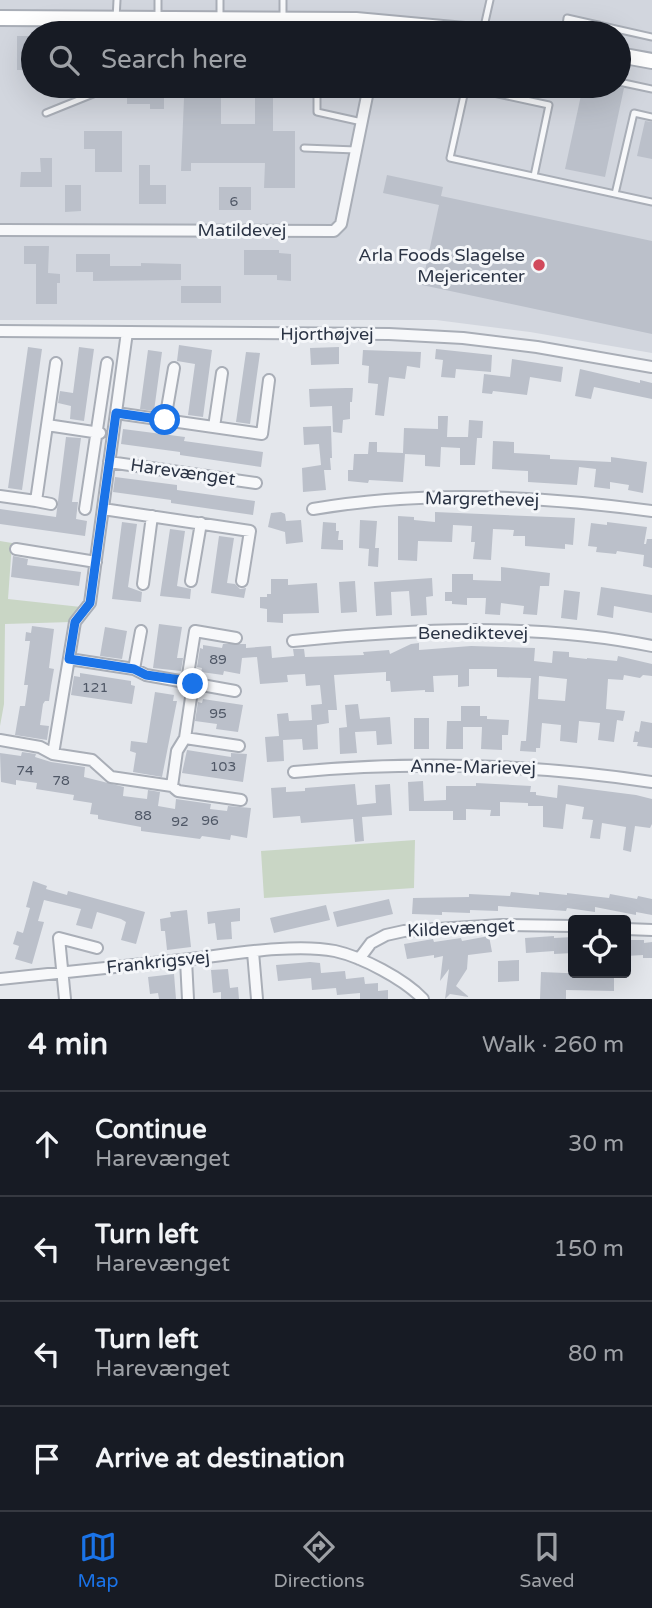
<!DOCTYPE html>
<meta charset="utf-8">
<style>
:root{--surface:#171b24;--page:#20242c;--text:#f1f3f6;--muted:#9ea1a6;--line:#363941;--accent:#1a73e8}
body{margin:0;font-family:"Varela Round",sans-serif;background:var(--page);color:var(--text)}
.controls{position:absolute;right:21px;bottom:21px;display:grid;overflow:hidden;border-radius:7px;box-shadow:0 7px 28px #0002}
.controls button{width:63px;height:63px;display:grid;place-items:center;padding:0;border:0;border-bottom:2px solid var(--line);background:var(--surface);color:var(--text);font:35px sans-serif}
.stop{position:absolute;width:21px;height:21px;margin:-16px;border:5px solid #1a73e8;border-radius:50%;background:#fff}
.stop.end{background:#1a73e8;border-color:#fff;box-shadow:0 2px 7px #0008}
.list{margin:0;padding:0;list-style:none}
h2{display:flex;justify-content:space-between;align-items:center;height:91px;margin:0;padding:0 28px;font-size:30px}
h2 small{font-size:23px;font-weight:400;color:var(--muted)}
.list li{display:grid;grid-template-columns:46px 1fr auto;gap:21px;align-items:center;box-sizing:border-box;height:105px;padding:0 28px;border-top:2px solid var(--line)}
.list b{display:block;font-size:26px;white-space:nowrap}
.list p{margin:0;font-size:23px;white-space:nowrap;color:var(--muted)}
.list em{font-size:23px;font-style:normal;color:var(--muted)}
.icon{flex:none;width:38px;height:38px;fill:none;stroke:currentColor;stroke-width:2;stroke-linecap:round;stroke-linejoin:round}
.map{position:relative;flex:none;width:652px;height:999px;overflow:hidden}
.search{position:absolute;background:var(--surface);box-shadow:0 7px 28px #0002;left:21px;right:21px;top:21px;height:77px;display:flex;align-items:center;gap:18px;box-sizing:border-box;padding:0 24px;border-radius:38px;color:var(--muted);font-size:26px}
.sheet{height:511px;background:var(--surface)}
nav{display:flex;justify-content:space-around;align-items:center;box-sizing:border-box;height:98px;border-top:2px solid var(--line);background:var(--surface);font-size:19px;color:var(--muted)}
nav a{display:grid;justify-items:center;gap:4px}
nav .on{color:var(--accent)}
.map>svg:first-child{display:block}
.built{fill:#d2d6de;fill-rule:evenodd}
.green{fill:#c9d6c5}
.building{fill:#bbc0ca;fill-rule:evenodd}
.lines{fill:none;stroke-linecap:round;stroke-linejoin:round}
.lane-casing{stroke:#a9aeb7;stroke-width:9}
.street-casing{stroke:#a9aeb7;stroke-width:14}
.secondary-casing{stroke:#a9aeb7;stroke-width:18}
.lane{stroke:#f7f8fa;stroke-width:5}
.street{stroke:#f7f8fa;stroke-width:10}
.secondary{stroke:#fff;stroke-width:14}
.route{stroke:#1a73e8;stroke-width:9}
.poi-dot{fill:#d1495b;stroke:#f4f6f9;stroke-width:2.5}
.labels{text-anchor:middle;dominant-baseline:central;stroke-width:6;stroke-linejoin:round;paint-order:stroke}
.number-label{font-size:14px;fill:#4f5766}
.street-label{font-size:18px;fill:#2b3445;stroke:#f4f6f9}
.poi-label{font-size:18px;fill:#2b3445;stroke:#f4f6f9;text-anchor:end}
</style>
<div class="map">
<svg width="652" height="999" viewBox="0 0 652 999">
<rect width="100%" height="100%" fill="#e4e7ec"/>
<path class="built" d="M0,0H652V353L530,332L436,320H0ZM33,33H619V86H33Z"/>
<path class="green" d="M0,541L12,543L8,599L81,607L71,622L5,624L4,704L0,726Z
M415,840L414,888L264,898L261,851Z"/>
<path class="building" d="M17,36H33V70H17Z
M127,86H164V109H150V104H127Z
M255,86H273V131H295V188H264L265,163H191V171H181L184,98H221V124H255Z
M583,86H614L624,88L605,177L565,169Z
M645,121L652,122V159L637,156Z
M84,131H122V172H95V149H84Z
M40,158H52V187H20L21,172H41Z
M139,165H150V185H166V204H139Z
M387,175L443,187L441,196L652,241V334L422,285L439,205L383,193Z
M65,185H81V211L65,212Z
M219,187H251V210H219Z
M24,246H49L48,273L60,274V283H57V304H36V264H24Z
M244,250H279V253L291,254V281L277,280V275H244Z
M76,254H110V266H141V263L181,264V280L93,281V272H76Z
M181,286H221V303H181Z
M179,345L212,350L203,417L188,415L195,364L177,361Z
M28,347L42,349L22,490L8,488Z
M79,347L94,349L84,421L70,419L71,406L58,403L60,391L73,393Z
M339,347V364L311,365L310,348Z
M436,349L492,355L491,372L456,369L455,378L441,377L443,360L435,359Z
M148,350L162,352L154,411L140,409Z
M363,350L421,352L420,368L407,366L405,379L389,377L384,416L375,415L378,384L368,383L369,366L362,365Z
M246,352L260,353L250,424L236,422Z
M512,359L563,367L561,382L530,377L527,395L493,391L492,394L482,393L484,374L510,377Z
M580,369L640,383V380L652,383V399L594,387L591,399L575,396Z
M346,388H353L352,402H350V419L343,420L342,433L333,432L332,406L310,407L309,389Z
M438,416H448L447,437H468L469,420L483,421L482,438H477L475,465H460V448L441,447L440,467L425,466V455L405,454L403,482L369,480L368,483L348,481V470H353L354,454H368L369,442H377V452L403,453L404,428L438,429Z
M331,426L332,458H330L331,470H324L326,490L303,492L302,468L321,465L319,444L304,445L303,427Z
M123,429L185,437L184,441L263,452L261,467L180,455V452L121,444Z
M66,437L81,438L72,502H78L76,519L87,521L85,536L0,524V509L56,517Z
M493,441L514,442V453L550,455V459L611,462V457L647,462L643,493L628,490L629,485L610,482V489L594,487L596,469L579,467L577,485L528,482V471L492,469Z
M115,477L177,485V490L255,501L253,515L171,503V500L113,492Z
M281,512L285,514L286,521L301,520L303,542L286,544L285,532L268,527L271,513Z
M435,512L575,518L573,545L565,544V549L525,546V536H513L514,530L493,529L491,560L473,559L475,542H471L472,526L453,525L452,542L418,541L417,561L398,560V516L414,517V520L435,522Z
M360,520L377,521L375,548H379L378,567L368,566L369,549L359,548Z
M122,522L137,524L128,587L142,592L141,602L112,599Z
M323,522L336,523V531H339L338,540H343V550L321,549Z
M607,522L647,527L644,544H646L647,539H652V568L643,566L644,555L617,551L616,554L596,552L597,547L588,546L591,523L607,525Z
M170,529L185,531L177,586L191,589L190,599L160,596Z
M219,536L234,538L227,583L235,584L240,589L246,588L244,598L211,593Z
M13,556L28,559L27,565L81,572L79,586L11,577Z
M501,567L550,573L549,586H540L537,615L523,614L524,606L501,603L500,615L485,614L486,598H467V605L452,604V601H445V592H452V574H473V580L501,581Z
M432,578L433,596L426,597L427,615L411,616L409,591L391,592L392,615L376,616L374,582Z
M271,579H288V585L317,583L319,613L283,614V623L267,622V609L260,608V597H267V594H271Z
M355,581L357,612L341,613L339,582Z
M601,587L652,595V613L614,606L613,618L597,615Z
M564,590L580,592L577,620L561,618Z
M159,624L182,627L177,658H183L181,671L153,668Z
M32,626L54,629L49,668L54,669L51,686L49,701H45L43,704L40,725L49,726L47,740L15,735L20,706H25L28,685H24L30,641H25L26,632L31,633Z
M105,627L127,631L122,659L100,656Z
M419,643V650L471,646L535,648L534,661L552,663L553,651L569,652V657L587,659V658L617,661L618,656L652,664V676L643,675L640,678L624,675L623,680L608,679L606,709L625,711L623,721L617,720L614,742L598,740L600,723L579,721L577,743L560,741L561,725L542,723L540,748H536V752L520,751L521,741H526L531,678L497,677V669H469V686L458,687V675L433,676L434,692H425V690L391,692L390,681H386V672L334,675L337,710H328L329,723L317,725L318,749L303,750L302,739L283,740L284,761L267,762L265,737L279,736L277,714L288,713L289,721L312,720L311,705L322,704L320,685L306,686L305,674L287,675L288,682L260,684L257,657L242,658L240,674L224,671L223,675L201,672L202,668L197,667L200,648L203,649V645L222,648L223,644H246V648L271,646L272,658L294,656L293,649H304L305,657L364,655L363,652L389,650L390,654L411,644ZM539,676L567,679L565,701L538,699Z
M80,673L131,681V685L135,686L132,704L71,695L74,676L80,677Z
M155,692L174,695L173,701H177L162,777L133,772L136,753L130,751L131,741L147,743Z
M203,699L243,705L238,732L216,729L217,724L195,721L198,702L202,703Z
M358,704L360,719L390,717L392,744L377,745L376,731L355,732L357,753L340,754L339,728L347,727L345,705Z
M461,706H480V716H487V719L509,720L508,735H502V750L481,749L482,727H463V749H446L447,721H461Z
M414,718H429V749H414Z
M641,721L652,723V748L637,746L638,742H633L635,731L639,732Z
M187,750L231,757V753L247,754L243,782L182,773Z
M22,752L36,754L35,757L51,762L85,767L84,777L124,787L123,796L147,799L148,790L160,792L158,806L175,809L176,799L211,804L210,809L227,811L228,806L251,808L247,838L231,835L230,840L202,836L200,839L141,831V827L98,819V815L90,814L92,803L73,800L74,795L36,789L37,783L16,780V785L1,782L0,753L21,756Z
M423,781L424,801L446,800V786H476V783L531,786L530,792H536V795L557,798L558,785L636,795L652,799V824L650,828L635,826L631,852L623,850L626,827L602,823L600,839L590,838L593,820L582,819L584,807L566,804L563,829L543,827V806H528V803L500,802V816H490L491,810L466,809V820H453V811H409L408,782Z
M355,784L357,805L376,803L375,785L390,784L392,815L362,817L364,841L355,842L353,819L301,823L300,816L273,818L271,788L286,787V792L305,791V788Z
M33,881L47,886L46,889L67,895L68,891L145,912L136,944L121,940L126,922L121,919L97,912L92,929L76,925L81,909L44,900L38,921L44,922L32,964L15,959L19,946L13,944L17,931L23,933L30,908L26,907Z
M511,892L539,895V892L567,895V893L609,898L610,894L637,899L638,896L652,899V915L636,912V915L595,907V912L567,908L566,911L498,906V911L470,910V913L442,912V915L412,914L413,898L469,897V894L510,896Z
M389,899L393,914L337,927L333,912Z
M326,905L330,920L274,933L270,918Z
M240,908V921L231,922L232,939L217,940L215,923L208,924L207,912Z
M187,910L191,947L167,950L165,931H161L160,919L171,917L170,912Z
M489,936L492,952L468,955L467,969L456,986L469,997L450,994L445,999L449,969L440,981L443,956L434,958V955L407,959L404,944L433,939L434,942L461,938L462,941Z
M554,936V938L573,937V953L554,954V951L526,953L525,938Z
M626,940H644V943L652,942V958H643V955L626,956Z
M519,960V981L498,982V961Z
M310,962L320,963L321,973L345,971L346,979L364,977L365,984L378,983V991L388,990V999H360V993L337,995L336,988L312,990L311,978L278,981L276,965Z
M228,969L230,988L238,987L239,999H221V992L213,993L211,970Z
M541,972L614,975V991L566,990V999H540Z
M174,974L176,999H159L158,993L150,994L148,977Z"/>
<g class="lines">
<g class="lane-casing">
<path id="lane" d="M158,0V18
M283,0V18
M116,19L117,0
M164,22V33
M483,31L490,0
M135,33V22
M220,33V0
M266,33V22
M565,33L567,18L652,37
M619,82L652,89
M317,86V112L362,122
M466,86L450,158L652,202
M466,87L549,105L534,176
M205,91L208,86
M46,113L113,86
M304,148L356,150
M615,194L634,113L652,117"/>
</g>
<g class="street-casing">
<path id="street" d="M0,230L334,231L341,224L369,86
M0,331L389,334L463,338L537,347L652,367
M116,413L262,434L269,380
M165,420L174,368
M47,425L100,433
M214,427L222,373
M109,462L256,483
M0,496L36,501L56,363
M36,501L51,504
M85,509L107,363
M103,509L250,531L242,581
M313,509C425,490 539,496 652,511
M16,549L96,562
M191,581L201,523
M143,584L152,516
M293,641C411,629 536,622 652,646
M69,659L134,669L146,675L235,691
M134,669L141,631
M187,681L195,631L236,638
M185,738L239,746
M0,740L40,747L53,754L92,760L111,777L172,786L178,791L241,800
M53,754L75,622L90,603L127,332
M294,772C414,761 533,764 652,782
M172,786L177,751L185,738L193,684
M626,929L652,930
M253,952L257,999
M359,959L371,943L386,935L404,931L502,925L573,926
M186,960L188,999
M0,979C64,972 128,966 191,959C232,954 295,943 335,951C362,957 404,979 423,999
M65,999L59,938L97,948"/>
</g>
<g class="secondary-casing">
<path id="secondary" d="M0,18L356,20L497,33
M619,55L652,61"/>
</g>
<use href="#lane" class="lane"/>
<use href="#street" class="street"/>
<use href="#secondary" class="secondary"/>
</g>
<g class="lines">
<path class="route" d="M165,420L116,413L90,603L75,622L69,659L134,669L146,675L187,681L193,684"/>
</g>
<circle class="poi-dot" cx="539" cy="265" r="7"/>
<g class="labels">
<g class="number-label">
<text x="234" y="201">6</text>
<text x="218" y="659">89</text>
<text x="95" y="687">121</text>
<text x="218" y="713">95</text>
<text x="223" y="766">103</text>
<text x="25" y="770">74</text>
<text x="61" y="780">78</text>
<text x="143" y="815">88</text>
<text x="210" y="820">96</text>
<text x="180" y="821">92</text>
</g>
<g class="street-label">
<text x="242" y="230">Matildevej</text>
<text x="327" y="334">Hjorthøjvej</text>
<text transform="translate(183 472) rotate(8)">Harevænget</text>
<text transform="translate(482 499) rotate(1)">Margrethevej</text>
<text x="473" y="633">Benediktevej</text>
<text transform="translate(473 767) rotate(1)">Anne-Marievej</text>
<text transform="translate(461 928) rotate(-3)">Kildevænget</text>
<text transform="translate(158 962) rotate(-6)">Frankrigsvej</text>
</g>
<g class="poi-label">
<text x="525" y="255">Arla Foods Slagelse<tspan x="525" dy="21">Mejericenter</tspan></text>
</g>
</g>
</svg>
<div class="controls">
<button><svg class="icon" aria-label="locate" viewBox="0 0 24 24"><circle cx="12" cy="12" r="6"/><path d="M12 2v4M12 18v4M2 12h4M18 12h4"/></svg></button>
</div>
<div class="stop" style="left:165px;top:420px"></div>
<div class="stop end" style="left:193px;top:684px"></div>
<div class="search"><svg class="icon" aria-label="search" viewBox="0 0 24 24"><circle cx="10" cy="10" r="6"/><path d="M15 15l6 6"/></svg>Search here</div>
</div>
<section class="sheet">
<h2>4 min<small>Walk · 260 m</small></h2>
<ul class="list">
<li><svg class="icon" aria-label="ahead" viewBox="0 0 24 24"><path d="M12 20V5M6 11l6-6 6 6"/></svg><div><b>Continue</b><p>Harevænget</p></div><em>30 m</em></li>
<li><svg class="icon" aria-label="left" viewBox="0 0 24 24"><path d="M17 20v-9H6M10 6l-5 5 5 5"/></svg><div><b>Turn left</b><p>Harevænget</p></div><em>150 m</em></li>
<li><svg class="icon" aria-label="left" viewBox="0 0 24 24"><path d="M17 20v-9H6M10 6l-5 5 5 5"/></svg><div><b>Turn left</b><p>Harevænget</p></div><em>80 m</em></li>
<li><svg class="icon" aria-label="arrive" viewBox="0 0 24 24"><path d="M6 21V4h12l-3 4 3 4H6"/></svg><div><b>Arrive at destination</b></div></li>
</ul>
</section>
<nav>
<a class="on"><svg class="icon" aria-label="map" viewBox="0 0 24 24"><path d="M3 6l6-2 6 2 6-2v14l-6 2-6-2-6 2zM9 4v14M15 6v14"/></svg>Map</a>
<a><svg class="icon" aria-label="directions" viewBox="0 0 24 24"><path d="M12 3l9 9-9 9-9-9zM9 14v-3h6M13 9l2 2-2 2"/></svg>Directions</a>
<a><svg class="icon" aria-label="saved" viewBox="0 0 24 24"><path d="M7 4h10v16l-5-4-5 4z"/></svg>Saved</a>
</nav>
